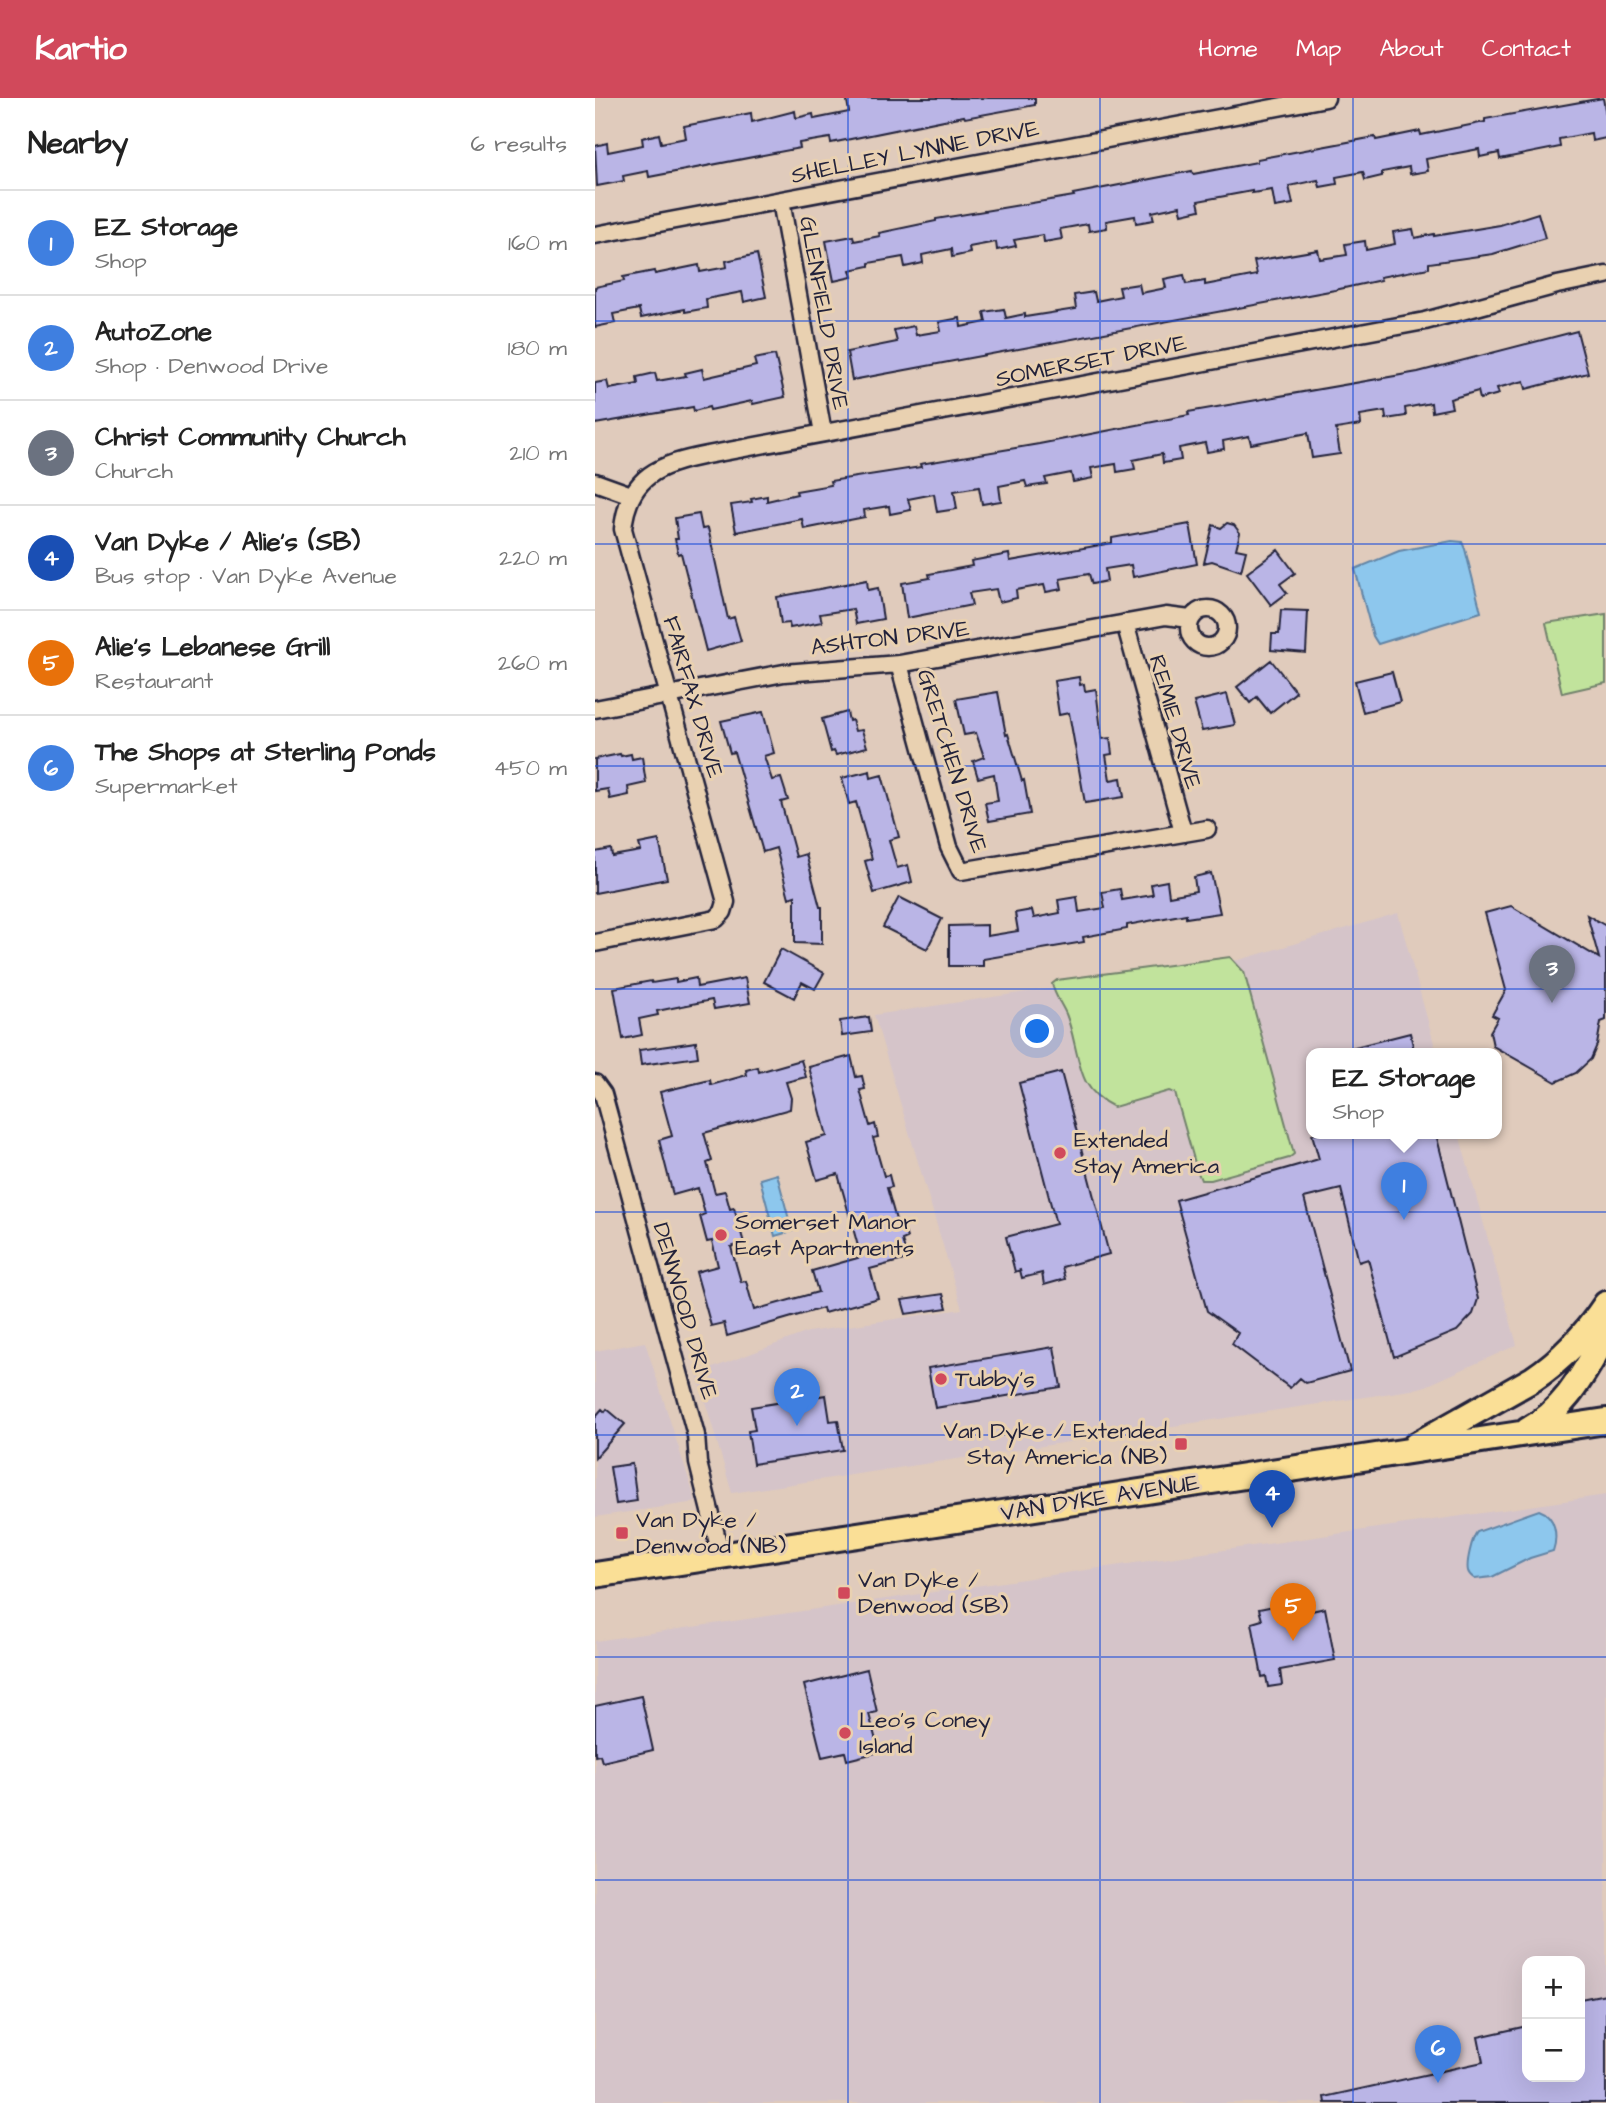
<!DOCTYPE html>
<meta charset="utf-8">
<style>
:root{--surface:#fff;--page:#f6f6f6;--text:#222;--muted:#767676;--line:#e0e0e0;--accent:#d1495b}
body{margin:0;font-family:"Architects Daughter",sans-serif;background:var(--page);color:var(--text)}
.controls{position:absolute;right:21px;bottom:21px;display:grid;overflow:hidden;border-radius:14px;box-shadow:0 7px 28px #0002}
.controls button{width:63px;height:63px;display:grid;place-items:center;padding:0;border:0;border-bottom:2px solid var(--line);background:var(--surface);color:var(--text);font:35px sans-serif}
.you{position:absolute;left:443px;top:934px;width:24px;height:24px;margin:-18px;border:5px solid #fff;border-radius:50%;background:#1a73e8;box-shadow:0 0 0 10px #1a73e833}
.badge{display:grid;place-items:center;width:46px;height:46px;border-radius:50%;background:var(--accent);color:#fff;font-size:23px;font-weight:700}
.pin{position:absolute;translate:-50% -58px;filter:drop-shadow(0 2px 4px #0008)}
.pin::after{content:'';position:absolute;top:37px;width:24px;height:21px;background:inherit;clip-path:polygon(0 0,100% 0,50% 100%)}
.popup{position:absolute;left:711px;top:950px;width:196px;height:91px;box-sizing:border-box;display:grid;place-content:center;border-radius:14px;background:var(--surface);filter:drop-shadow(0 2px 5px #0005);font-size:23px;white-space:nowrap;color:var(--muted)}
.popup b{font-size:26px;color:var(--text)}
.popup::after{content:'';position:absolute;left:50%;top:100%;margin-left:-14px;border:14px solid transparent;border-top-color:var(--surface)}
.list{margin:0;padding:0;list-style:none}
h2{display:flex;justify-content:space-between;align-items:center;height:91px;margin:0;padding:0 28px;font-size:30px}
h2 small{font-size:23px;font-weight:400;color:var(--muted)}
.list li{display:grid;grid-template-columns:46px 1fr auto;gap:21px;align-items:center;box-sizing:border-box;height:105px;padding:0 28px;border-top:2px solid var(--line)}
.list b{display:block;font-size:26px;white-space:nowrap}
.list p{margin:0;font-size:23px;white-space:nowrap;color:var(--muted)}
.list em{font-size:23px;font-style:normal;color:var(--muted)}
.map{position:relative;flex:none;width:1011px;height:2005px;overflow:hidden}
header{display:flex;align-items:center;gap:42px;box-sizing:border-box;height:98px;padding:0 35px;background:var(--accent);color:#fff}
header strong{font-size:33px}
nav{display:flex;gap:38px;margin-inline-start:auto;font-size:24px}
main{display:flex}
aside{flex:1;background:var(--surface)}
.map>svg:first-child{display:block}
.built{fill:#d5c4c9;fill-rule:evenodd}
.green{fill:#c1e39c;stroke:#72826c;stroke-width:2}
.water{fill:#8dc7ed;stroke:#6285a6;stroke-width:2}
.building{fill:#bab5e6;stroke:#22223b;stroke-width:2}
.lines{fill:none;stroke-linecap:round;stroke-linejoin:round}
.minor-casing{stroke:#22223b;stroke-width:21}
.primary-casing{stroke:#22223b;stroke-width:30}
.minor{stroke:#e9d1b1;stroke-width:16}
.primary{stroke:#fadf96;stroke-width:24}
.grid{fill:none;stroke:#1d4ed8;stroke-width:2;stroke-opacity:0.55}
.poi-dot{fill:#d1495b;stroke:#e9d1b1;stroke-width:2.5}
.labels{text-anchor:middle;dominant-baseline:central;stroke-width:6;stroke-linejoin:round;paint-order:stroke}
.street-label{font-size:23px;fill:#22223b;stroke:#e9d1b1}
.poi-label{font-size:23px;fill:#22223b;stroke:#e9d1b1;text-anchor:start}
</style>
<header>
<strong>Kartio</strong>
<nav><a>Home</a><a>Map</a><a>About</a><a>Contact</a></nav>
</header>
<main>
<aside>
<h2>Nearby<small>6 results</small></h2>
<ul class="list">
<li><span class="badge" style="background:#3f7fe0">1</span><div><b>EZ Storage</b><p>Shop</p></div><em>160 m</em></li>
<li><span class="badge" style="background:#3f7fe0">2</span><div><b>AutoZone</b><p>Shop · Denwood Drive</p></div><em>180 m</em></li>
<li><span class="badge" style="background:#6b7280">3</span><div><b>Christ Community Church</b><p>Church</p></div><em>210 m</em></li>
<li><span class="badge" style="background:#1a4fb4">4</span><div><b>Van Dyke / Alie's (SB)</b><p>Bus stop · Van Dyke Avenue</p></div><em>220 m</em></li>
<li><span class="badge" style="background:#e8710a">5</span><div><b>Alie's Lebanese Grill</b><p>Restaurant</p></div><em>260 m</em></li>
<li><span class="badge" style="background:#3f7fe0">6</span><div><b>The Shops at Sterling Ponds</b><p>Supermarket</p></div><em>450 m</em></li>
</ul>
</aside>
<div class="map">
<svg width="1011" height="2005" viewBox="0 0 1011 2005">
<rect width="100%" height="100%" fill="#e0cbbc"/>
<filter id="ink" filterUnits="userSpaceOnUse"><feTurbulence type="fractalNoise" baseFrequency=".0143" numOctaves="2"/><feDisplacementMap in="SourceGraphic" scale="14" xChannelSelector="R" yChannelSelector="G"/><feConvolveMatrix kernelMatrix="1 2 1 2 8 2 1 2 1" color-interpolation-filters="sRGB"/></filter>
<g filter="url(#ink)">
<path class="built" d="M803,815L842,956H716V1036H864L922,1247L831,1288L816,1292L137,1395L102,1276L213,1234L367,1211L279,917L644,862Z
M50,1244L101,1404L0,1419V1253Z
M1011,1397V2005H0V1543ZM932,1863H985V1979H932Z"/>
<path class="green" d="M1011,516V585L967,595L951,525Z
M635,859L649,874L699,1056L694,1060L616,1082H606L602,1072L580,995L574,993L519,1009C509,1004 497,995 491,984C482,968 479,935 471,916C466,905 460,898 457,886L462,882Z"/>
<path class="water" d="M857,443L867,444L870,451L886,514L783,546L778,538L760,471L804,453Z
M182,1076L197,1133L180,1138L165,1081Z
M944,1412C961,1418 963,1438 958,1453L935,1460L897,1479L880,1481C876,1478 874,1477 873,1473C871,1465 877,1440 882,1434Z"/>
<path class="building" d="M265,0H440V7L370,20L369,18L236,45L235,40L204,45L205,50L54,79L53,73L28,78L29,83L2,88L0,48L12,45L13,54L48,47L47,40L64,36L66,45L91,40L89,28L156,15L157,24L200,13L201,20L218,16L219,21L254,14L252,3Z
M1008,0L1011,17V40L997,43L996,35L964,41L965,49L905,61L904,55L885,59L884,51L831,61L833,73L815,76L814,69L787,74V78L770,82L768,74L741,79L742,86L725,89L723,82L694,88L698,106L680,109L677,92L657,95V93L603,103L605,112L587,116L585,108L557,114L559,122L541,125L540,118L511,123L512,130L494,133L493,126L465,131L467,141L449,144L448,137L419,142L421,148L402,152L401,144L374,149L375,155L357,159L356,151L327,157L328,165L310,169L308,159L274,165V168L255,172L257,179L239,183L231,143L258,138L259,143L285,138L284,135L341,123V121L479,98L478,96L597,73L598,76L662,64V61L780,39L781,42L825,33L826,37L890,24V21Z
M943,115L950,140L898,156L834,165V170L785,179L786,182L740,192L257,282L252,254L302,244L299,232L319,228L321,237L346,233L344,224L365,220L366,229L391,224L389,214L409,211L411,220L430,216V219L481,211L479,197L499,194L501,203L526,198L524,189L544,186L546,195L571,190L569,181L589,177L591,186L610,183V187L662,177L659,163L723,152L725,161L752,157L750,146L770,143L771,152L800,146L798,134L818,131L820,140L839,136V138L905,127Z
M162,156L171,199L149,204L147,194L111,201L112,210L90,214V211L46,220L44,211L18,216L20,225L0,229V189L29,183L28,179L59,173L60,176L104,167L105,174L132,169L131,163Z
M982,233L993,275L931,291L929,283L902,290L904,296L885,301L883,293L855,301L857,310L837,314L836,305L810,310L811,318L791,321L790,313L765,317L766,327L741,331L745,356L717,360L713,335L656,346L654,338L628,343L629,351L612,354L610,345L584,350L586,362L568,365L567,356L538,362L540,371L522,374L521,366L496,370L498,380L478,384L476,375L450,380L452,386L432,389L430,383L404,388L406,403L387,406L384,389L359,393L362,411L342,414L339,396L313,401L316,412L295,416L294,408L269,412L270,419L209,431L207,421L141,434L136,407L157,404L156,401L172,398V403L202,396L201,393L236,387L235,383L326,369L325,366L444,346L594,317L593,314L823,274Z
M180,257L190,299L158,306L157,303L115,312L114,309L99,313L98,309L0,326V285L12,283L14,291L43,286L42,279L60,275L62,283L91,278L90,275L107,271L109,280L161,268L159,261Z
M104,416L107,431L113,430L133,521L139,519L146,543L111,553L86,455L83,456L80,441H83L80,420Z
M632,425L639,427L645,435L641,451L651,453L646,473L617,463L609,465L618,427L626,430Z
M595,426L602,466L538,479L536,467L510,471L512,483L497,486L494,476L465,481L467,491L451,494L449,487L421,492L422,500L404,504L401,491L374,495L377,507L312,520L307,485L335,480L334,476L377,468L376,463L414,456L415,463L517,445V440Z
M683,452L700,475L685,486L692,495L676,507L652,475Z
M272,482L273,492L283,490L288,521L261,526L258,511L225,516L227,524L195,530L194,525L186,526L182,499Z
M686,512L713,513L711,555L676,552L677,536H684Z
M676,562L701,594L675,615L662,599L655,605L642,589Z
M797,574L805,604L768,614L760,583Z
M484,579L485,587L489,586L490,593L501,591L507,641L515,640L517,656L511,657L515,682L526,680L529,699L490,705L474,615L464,617L459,583Z
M403,594L411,637L413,636L427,683L429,682L435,716L394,723L390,705L403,703L399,676L383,680L378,663L389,659L381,635L369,637L361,601Z
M632,596L640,627L607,633L599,604Z
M168,614L179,655L169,658L177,682L186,680L193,702L186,704L201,759L211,756L225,809H227V846L200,845V798L194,800L181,750L168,754L139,654L135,655L126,623Z
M252,614L254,623L257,622L260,633L267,632L272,649L241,657L239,653L236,654L227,621Z
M25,656L26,658L36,656L37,661L47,659L51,685L33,689L34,697L15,701L13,691L0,693V661Z
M275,673L276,680L287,677L304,739L294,742L302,770L313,767L317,784L279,795L270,763L277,761L261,704L254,706L247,680Z
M64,742L72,781L0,795V754L16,751L17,758L46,753L44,746Z
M616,775L625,815L591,820V816L532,827V831L488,839L489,844L388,861V868H354V828L392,827V838L423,833L420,815L437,812L439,820L465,815L463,802L482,799L484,814L510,810L507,794L525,791L527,802L558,797L556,786L572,783L574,798L601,793L599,779Z
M304,799L347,821L332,851L288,829Z
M916,808L1004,860L992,817L1011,828V922L1006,924L1002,947L996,961L981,975L961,984L898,948L895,934L903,920L897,917L911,892L890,815Z
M186,851L229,875L220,891L207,884L199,900L169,884Z
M101,880L102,889L150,880L155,905L119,911L117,902L62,913L63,917L44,921L47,937L28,941L19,890L56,883L57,885L81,881V884Z
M274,919L276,934L247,938L245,923Z
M815,935L820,956H753L752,951Z
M101,944L103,959L46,967L44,952Z
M256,958L261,979L267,978L270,991L265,992L275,1028L280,1026L283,1039L278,1040L289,1078L294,1077L297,1089L292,1090L303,1129L308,1128L312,1140L307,1142L312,1161L275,1171L283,1200L229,1215L228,1210L132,1238L129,1225L116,1228L101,1174L123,1168L117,1143L112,1144L105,1118L110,1116L103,1090L78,1097L64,1042L77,1038L65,994L115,982L116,987L152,977L151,972L163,969L164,974L206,962L211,979L191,984L196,1000L195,1011L109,1035L117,1063L112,1065L120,1095L130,1093L135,1111L139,1110L149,1145L136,1149L146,1184L151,1183L159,1212L223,1194L217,1173L266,1159L243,1076L222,1082L211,1044L232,1038L214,969Z
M466,974L514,1156L467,1169L470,1181L449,1187L447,1175L427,1180L425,1172L420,1174L411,1139L461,1126L424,985Z
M717,1036H841L883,1201L878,1216L862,1233L799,1259L773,1161L764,1164L746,1091L709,1100L755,1273L711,1285L705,1280L695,1290L637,1246L643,1235L612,1213L581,1102L724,1061Z
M348,1196L352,1210L311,1216L307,1202Z
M459,1249L466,1289L340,1310L333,1270Z
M231,1297L235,1323L243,1322L248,1352L158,1366L153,1333L160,1332L156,1309Z
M7,1311L10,1314L12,1311L30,1326L0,1360V1319Z
M37,1366L42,1403L21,1406L15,1369Z
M709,1502L712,1514L730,1510L740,1562L685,1572L687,1587L673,1589L671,1578L667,1579L657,1525L667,1522L664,1511Z
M272,1571L282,1614L274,1616L284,1654L252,1662L250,1654L227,1659L209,1587Z
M46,1598L58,1652L7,1664L5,1657L0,1658V1608Z
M1011,1896V2005H730L729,1999L888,1964L883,1939L932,1928V1979H985V1901Z"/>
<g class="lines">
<g class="minor-casing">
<path id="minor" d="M186,103L228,335
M0,137L731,0
M0,384L36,397
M594 530a19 19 0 1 1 38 0a19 19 0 1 1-38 0Z
M530,525L588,734
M304,566L354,749L366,773L612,731
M0,611L189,575L304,566L571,518L595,521
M0,845L121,821L128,814L131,804L28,431C33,378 65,366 112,357L830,223L962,187L1011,177
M0,985L8,996L101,1337L103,1365L126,1457"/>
</g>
<g class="primary-casing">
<path id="primary" d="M933,1332C972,1311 990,1272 1011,1237
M821,1347L938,1281C968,1261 991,1236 1011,1206
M0,1477L1011,1323"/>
</g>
<use href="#minor" class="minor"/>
<use href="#primary" class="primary"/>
</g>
</g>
<path class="grid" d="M253,0V2005M505,0V2005M758,0V2005M0,223H1011M0,446H1011M0,668H1011M0,891H1011M0,1114H1011M0,1337H1011M0,1559H1011M0,1782H1011"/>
<g class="poi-dot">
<circle cx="465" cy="1055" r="7"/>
<circle cx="126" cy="1137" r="7"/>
<circle cx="346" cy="1281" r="7"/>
<rect x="579" y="1339" width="14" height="14" rx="3.5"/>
<rect x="20" y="1428" width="14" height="14" rx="3.5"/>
<rect x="242" y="1488" width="14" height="14" rx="3.5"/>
<circle cx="250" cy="1635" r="7"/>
</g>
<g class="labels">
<g class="street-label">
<text transform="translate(320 54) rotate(-11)">SHELLEY LYNNE DRIVE</text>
<text transform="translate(229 215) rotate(80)">GLENFIELD DRIVE</text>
<text transform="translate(496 263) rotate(-11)">SOMERSET DRIVE</text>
<text transform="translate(295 540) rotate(-7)">ASHTON DRIVE</text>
<text transform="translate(98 599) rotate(74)">FAIRFAX DRIVE</text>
<text transform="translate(580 624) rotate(74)">REMIE DRIVE</text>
<text transform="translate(357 663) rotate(73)">GRETCHEN DRIVE</text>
<text transform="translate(90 1213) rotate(74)">DENWOOD DRIVE</text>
<text transform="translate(505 1400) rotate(-9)">VAN DYKE AVENUE</text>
</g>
<g class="poi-label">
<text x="479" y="1042">Extended<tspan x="479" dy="26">Stay America</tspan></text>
<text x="140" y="1124">Somerset Manor<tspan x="140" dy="26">East Apartments</tspan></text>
<text x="360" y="1281">Tubby's</text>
<text x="572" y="1333" text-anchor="end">Van Dyke / Extended<tspan x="572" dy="26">Stay America (NB)</tspan></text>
<text x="41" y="1422">Van Dyke /<tspan x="41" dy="26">Denwood (NB)</tspan></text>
<text x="263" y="1482">Van Dyke /<tspan x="263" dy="26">Denwood (SB)</tspan></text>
<text x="264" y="1622">Leo's Coney<tspan x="264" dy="26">Island</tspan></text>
</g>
</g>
</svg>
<div class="controls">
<button>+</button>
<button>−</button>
</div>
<div class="you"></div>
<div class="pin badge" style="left:809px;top:1122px;background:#3f7fe0">1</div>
<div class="popup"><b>EZ Storage</b>Shop</div>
<div class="pin badge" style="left:202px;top:1328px;background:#3f7fe0">2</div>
<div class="pin badge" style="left:957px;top:905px;background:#6b7280">3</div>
<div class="pin badge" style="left:677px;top:1430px;background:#1a4fb4">4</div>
<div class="pin badge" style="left:698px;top:1543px;background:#e8710a">5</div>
<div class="pin badge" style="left:843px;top:1985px;background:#3f7fe0">6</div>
</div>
</main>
